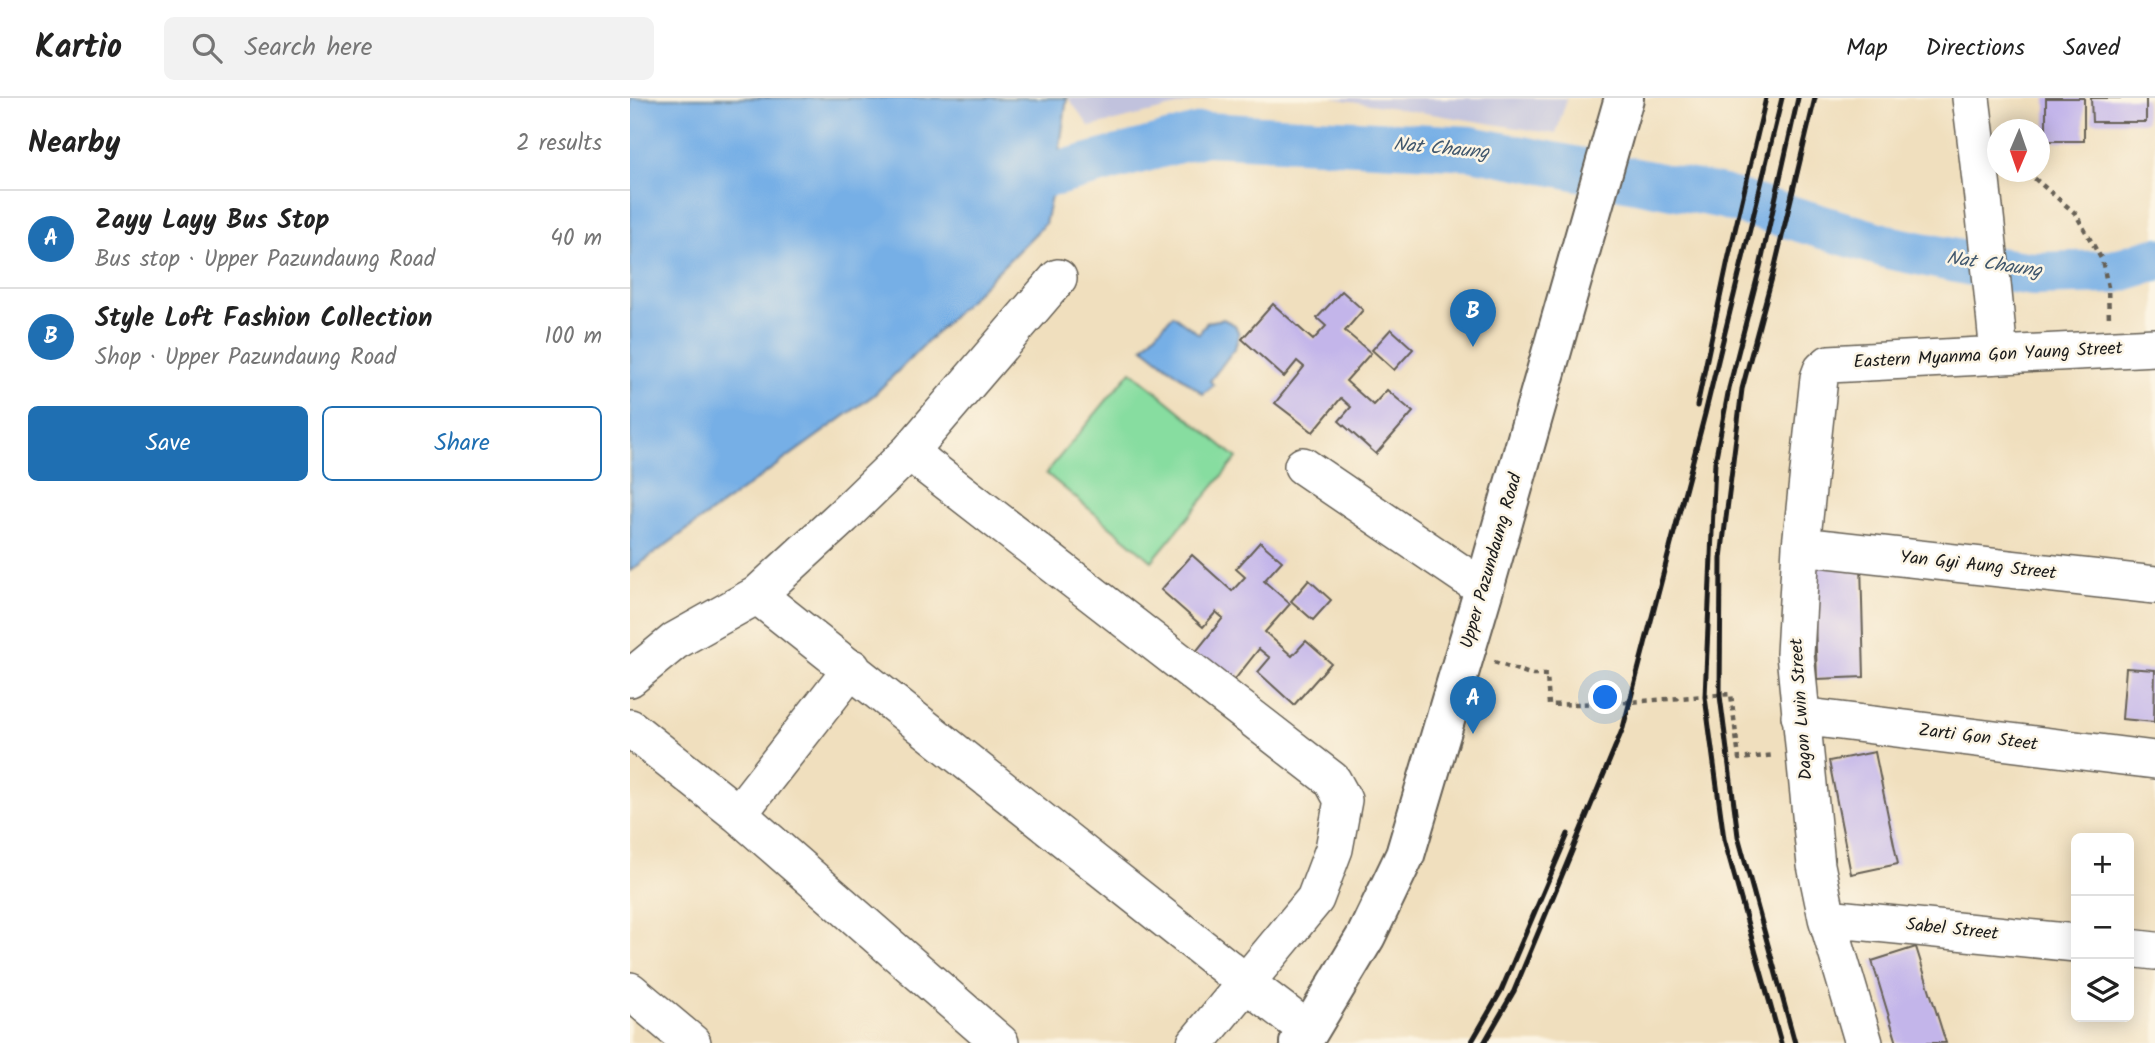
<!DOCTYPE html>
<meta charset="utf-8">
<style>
:root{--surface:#fff;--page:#f2f2f2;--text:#222;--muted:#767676;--line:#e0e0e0;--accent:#1f6fb2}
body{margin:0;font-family:Kalam,sans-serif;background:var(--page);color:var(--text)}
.controls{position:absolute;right:21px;bottom:21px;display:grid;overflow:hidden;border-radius:10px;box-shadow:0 4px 18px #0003}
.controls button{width:63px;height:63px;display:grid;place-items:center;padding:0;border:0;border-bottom:2px solid var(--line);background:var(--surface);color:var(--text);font:35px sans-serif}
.compass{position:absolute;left:1357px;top:21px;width:63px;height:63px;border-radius:50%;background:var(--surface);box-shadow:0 4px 18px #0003;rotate:182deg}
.you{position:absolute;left:976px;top:600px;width:24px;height:24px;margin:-18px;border:5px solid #fff;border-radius:50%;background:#1a73e8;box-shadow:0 0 0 10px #1a73e833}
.badge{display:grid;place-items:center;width:46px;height:46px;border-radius:50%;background:var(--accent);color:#fff;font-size:23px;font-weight:700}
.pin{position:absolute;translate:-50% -58px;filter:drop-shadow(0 2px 4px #0008)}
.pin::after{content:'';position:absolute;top:37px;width:24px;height:21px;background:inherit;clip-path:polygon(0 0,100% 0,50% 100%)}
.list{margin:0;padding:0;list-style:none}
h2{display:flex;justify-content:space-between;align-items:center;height:91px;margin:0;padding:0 28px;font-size:30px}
h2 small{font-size:23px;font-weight:400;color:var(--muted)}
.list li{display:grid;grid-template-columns:46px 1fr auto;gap:21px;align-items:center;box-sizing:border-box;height:98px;padding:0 28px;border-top:2px solid var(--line)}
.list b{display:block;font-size:26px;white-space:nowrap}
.list p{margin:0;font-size:23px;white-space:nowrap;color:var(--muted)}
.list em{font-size:23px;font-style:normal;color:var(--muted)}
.actions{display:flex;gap:14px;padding:21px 28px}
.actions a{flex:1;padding:16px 0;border:2px solid var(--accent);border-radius:10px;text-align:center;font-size:24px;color:var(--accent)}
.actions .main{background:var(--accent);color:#fff}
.icon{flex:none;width:38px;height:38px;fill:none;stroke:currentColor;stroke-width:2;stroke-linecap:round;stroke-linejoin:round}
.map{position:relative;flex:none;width:1525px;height:945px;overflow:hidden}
header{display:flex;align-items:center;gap:42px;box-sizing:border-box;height:98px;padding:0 35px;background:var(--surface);border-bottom:2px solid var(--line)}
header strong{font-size:33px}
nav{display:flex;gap:38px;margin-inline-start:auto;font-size:24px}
.search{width:490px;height:63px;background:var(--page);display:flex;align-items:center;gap:18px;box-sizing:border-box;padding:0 24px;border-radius:10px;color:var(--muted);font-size:26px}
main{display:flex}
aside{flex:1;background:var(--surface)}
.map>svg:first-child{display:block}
.industrial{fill:#c1c2dd}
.green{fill:#87dda0;stroke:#527c5e;stroke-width:2}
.water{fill:#76afe6;stroke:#496681;stroke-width:2}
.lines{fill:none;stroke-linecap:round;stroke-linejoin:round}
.river{stroke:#76afe6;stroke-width:44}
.building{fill:#c3b5ea}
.minor-casing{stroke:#666055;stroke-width:40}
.major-casing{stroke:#666055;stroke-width:42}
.path{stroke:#666055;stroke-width:4.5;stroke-dasharray:5 5;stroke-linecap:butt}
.minor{stroke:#fff;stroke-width:37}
.major{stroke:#fff;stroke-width:38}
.rail{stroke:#1c1c1c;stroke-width:5}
.labels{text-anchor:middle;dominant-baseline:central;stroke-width:5;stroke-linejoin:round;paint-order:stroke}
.street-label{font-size:18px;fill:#1c1c1c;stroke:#fcf5e5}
.water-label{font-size:19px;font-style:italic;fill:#40576d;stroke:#fcf5e5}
</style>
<header>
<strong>Kartio</strong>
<div class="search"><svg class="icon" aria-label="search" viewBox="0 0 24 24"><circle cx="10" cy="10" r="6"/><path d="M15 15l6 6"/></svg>Search here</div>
<nav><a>Map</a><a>Directions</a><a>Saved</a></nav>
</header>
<main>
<aside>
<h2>Nearby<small>2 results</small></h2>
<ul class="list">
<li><span class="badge">A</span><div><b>Zayy Layy Bus Stop</b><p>Bus stop · Upper Pazundaung Road</p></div><em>40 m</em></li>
<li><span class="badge">B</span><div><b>Style Loft Fashion Collection</b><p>Shop · Upper Pazundaung Road</p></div><em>100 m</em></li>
</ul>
<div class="actions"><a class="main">Save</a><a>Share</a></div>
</aside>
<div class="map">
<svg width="1525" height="945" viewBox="0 0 1525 945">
<rect width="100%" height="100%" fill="#fcf5e5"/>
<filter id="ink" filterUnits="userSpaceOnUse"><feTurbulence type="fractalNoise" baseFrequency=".0143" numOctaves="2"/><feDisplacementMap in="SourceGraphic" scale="14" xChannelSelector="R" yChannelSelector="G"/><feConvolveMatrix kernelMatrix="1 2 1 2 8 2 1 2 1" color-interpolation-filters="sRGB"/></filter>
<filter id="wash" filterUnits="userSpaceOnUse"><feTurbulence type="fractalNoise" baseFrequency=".00686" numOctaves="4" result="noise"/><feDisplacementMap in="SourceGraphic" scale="28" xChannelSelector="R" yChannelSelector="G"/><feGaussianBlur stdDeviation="1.57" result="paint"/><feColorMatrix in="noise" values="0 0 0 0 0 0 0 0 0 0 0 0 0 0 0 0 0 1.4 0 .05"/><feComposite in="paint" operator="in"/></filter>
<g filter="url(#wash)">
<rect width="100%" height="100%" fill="#f0dfbe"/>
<path class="industrial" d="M438,0H580L460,29Z
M702,0H937L926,36Z"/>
<path class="green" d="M501,273L607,360L522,463L416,375Z"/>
<path class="water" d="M0,0H437L426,76L415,126L244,297L0,473Z
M543,217L569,236L577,224L593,221L605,227L609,236L605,250L580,283L584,287L573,296L513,249Z"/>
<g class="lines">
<path class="river" d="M367,83L426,76L575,36L841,50L1093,99L1262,150L1361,170L1403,176L1483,174L1525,161"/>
</g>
<g id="blocks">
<path class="building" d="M1416,0H1454V43H1416Z
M1461,0H1516V24H1462Z
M712,193L733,212L715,233L741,255L716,283L743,307L757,292L783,314L746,356L709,323L721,309L711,300L683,334L645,305L674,269L667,263L654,279L612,241L643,206L683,242L696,228L687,220Z
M761,231L783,251L764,272L742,252Z
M630,444L652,463L634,483L660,506L635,534L662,558L676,543L701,565L664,607L628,574L640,560L629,551L602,585L564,556L593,520L586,514L573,529L531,492L562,457L602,493L615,479L606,471Z
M1231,465L1234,579L1187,581L1183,466Z
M679,482L701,502L683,522L661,503Z
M1496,570L1525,572L1524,624L1492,621Z
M1245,654L1268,766L1221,776L1199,663Z
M1286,849L1316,945H1267L1242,863Z"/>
</g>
</g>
<g filter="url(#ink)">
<use href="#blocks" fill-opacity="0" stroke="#666055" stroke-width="2"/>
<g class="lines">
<g class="minor-casing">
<path id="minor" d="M1341,0C1352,86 1361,171 1369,257
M280,353L297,368L702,682L713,702L704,751L685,801L566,945
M673,368L854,491
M1171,448L1525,487
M127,497L616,885L679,933
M0,580L45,543L127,497L213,418L280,353L428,180
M1170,618L1525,662
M0,630L108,716L370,945
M108,716L222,570
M1197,820L1446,845
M1499,850L1525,853
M0,893L62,945
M1234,945L1197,820L1186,767L1165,556L1171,448L1189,280L1192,272L1199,266L1525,249"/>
</g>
<g class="major-casing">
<path id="major" d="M669,945L679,933L736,838L775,757L854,491L994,0"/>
</g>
<path class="path" d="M1397,74L1445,115L1472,162L1478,189L1479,222
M864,564L903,577H917L919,607L1000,604L1101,596L1109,661L1145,657"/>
<use href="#minor" class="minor"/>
<use href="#major" class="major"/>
<path class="rail" d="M1067,308L1098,162L1136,0
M841,945L871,893L938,736
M854,945L884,893L993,630L1075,316L1152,0
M1151,945L1094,741L1075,599L1085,364L1099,290L1130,169L1168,0
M1165,945L1108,738L1090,598L1091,460L1112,291L1144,172L1185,0"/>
</g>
</g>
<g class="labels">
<g class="street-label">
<text transform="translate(1358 258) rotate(-3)">Eastern Myanma Gon Yaung Street</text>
<text transform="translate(862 463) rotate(-74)">Upper Pazundaung Road</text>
<text transform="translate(1348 468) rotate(6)">Yan Gyi Aung Street</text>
<text transform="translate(1172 611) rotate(-94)">Dagon Lwin Street</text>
<text transform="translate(1348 640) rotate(7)">Zarti Gon Steet</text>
<text transform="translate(1322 832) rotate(6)">Sabel Street</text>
</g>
<g class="water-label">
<text transform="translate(811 51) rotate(5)">Nat Chaung</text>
<text transform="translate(1364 167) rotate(8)">Nat Chaung</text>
</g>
</g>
</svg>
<div class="controls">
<button>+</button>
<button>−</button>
<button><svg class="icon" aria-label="layers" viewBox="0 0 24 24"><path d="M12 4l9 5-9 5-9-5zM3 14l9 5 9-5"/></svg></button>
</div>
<svg class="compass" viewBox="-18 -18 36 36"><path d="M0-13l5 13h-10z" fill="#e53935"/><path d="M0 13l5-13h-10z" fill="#767676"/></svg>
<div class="you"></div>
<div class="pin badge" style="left:843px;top:636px">A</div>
<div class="pin badge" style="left:843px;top:249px">B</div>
</div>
</main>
